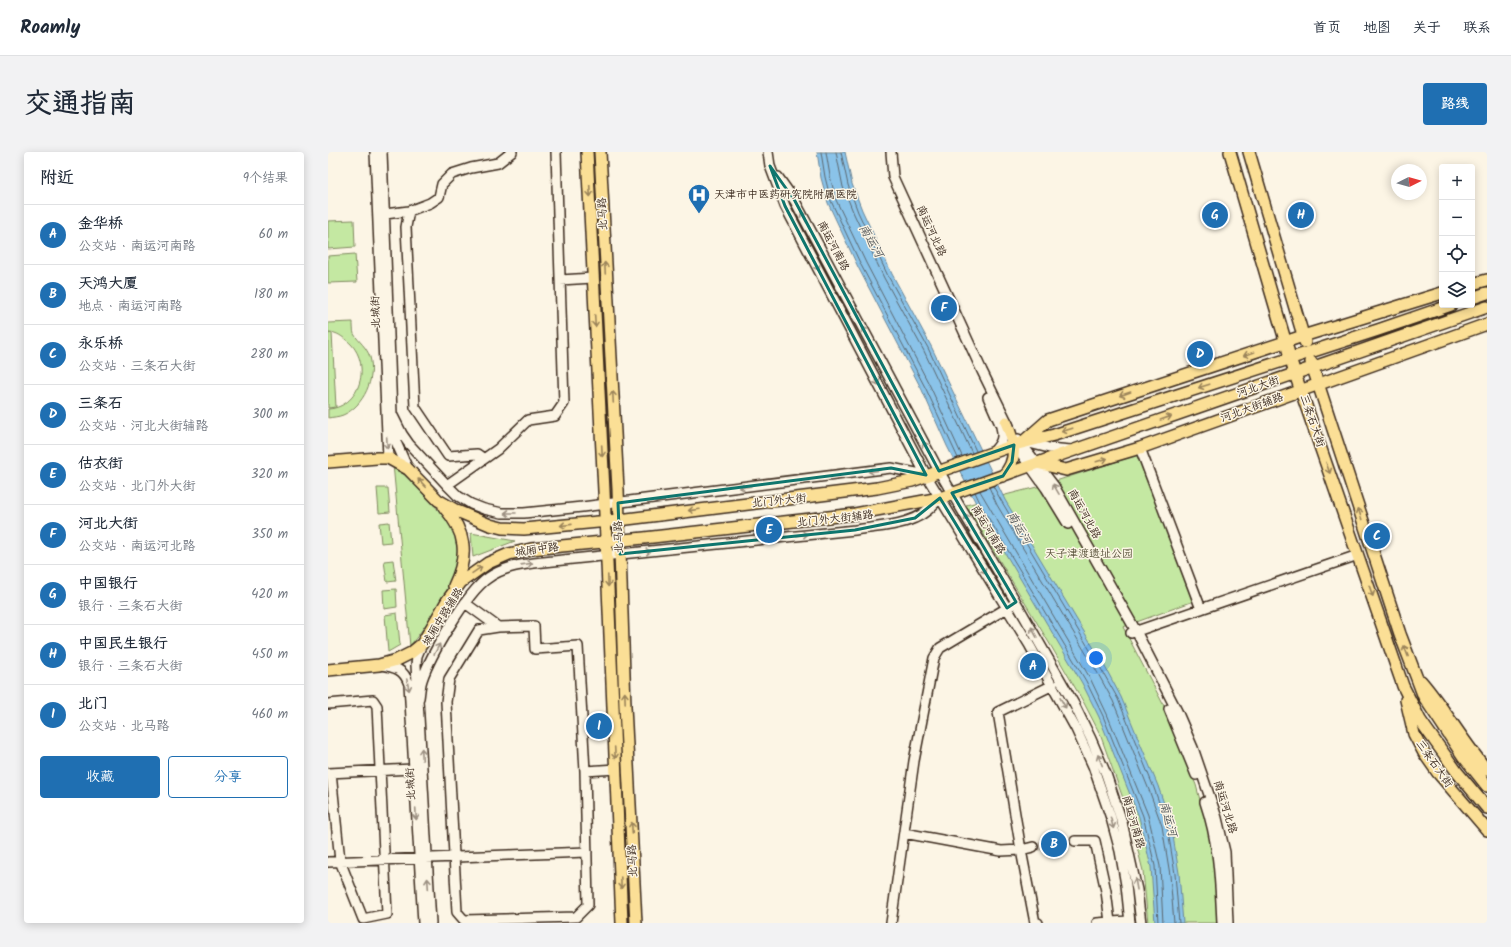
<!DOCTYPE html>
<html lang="zh">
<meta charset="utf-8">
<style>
:root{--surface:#fff;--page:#f2f2f3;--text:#1f2937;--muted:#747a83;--line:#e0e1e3;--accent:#1f6fb2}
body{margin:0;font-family:Kalam,"LXGW WenKai TC",sans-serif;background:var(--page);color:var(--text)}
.controls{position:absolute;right:12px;top:12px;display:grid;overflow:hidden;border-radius:4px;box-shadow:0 2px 10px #0003}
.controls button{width:36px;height:36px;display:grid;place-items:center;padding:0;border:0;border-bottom:1px solid var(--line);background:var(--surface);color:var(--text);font:20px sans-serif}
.compass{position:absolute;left:1063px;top:12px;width:36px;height:36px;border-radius:50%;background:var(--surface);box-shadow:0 2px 10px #0003;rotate:85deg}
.you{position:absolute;left:768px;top:506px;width:14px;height:14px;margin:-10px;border:3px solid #fff;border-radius:50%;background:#1a73e8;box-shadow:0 0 0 6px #1a73e833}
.badge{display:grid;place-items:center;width:26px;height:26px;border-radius:50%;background:var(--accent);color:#fff;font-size:13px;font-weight:700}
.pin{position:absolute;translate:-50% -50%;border:2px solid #fff;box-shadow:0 1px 4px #0006}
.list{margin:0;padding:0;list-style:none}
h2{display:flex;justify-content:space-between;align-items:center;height:52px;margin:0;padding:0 16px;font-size:17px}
h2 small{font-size:13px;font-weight:400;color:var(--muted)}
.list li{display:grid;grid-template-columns:26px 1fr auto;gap:12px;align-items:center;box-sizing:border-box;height:60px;padding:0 16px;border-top:1px solid var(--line)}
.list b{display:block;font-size:15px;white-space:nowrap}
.list p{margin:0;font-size:13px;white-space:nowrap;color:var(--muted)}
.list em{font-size:13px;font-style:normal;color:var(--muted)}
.actions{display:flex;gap:8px;padding:12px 16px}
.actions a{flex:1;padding:9px 0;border:1px solid var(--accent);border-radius:4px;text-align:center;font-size:14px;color:var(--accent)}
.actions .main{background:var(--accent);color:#fff}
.icon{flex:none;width:22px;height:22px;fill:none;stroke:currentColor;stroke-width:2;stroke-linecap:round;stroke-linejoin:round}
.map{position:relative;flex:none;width:1159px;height:771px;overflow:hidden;border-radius:4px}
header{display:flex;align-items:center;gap:24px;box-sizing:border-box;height:56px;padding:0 20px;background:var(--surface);border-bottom:1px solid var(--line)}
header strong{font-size:19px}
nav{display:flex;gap:22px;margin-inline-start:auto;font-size:14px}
.intro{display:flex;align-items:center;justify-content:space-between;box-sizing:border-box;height:96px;padding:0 24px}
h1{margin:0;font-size:28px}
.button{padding:10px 18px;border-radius:4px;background:var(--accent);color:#fff;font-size:14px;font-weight:700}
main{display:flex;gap:24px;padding:0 24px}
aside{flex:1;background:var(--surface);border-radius:4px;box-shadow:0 2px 10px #0003}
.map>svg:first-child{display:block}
.green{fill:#c4e8a2;stroke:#808960}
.water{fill:#8ac3e9;stroke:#6a8698}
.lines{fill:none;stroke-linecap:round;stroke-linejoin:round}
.shore{stroke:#5b676f;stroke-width:1}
.minor-tunnel{stroke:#d5ccbd;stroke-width:9;stroke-dasharray:9 4.5;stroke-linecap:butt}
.minor-casing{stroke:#3b2a1e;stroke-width:12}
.major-casing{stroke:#3b2a1e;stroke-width:14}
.minor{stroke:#fcf5e5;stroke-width:9}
.major{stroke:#fbdf96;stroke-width:11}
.oneway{stroke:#9b845a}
.oneway2{stroke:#9c9082}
.marked{fill:none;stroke:#0f766e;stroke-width:3;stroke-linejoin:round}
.labels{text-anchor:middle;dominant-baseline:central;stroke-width:3;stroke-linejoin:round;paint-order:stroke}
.poi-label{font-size:11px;fill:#3b2a1e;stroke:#fcf5e5;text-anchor:start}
.street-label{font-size:11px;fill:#3b2a1e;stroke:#fcf5e5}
.park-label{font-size:11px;fill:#565038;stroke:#fcf5e5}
.water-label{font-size:12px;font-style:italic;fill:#53585b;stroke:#fcf5e5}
</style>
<header>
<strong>Roamly</strong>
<nav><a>首页</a><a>地图</a><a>关于</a><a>联系</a></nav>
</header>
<div class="intro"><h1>交通指南</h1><a class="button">路线</a></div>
<main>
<aside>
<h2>附近<small>9个结果</small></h2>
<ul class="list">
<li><span class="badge">A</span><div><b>金华桥</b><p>公交站 · 南运河南路</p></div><em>60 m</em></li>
<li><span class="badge">B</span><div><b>天鸿大厦</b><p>地点 · 南运河南路</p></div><em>180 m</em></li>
<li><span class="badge">C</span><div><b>永乐桥</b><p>公交站 · 三条石大街</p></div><em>280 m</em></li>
<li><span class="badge">D</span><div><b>三条石</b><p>公交站 · 河北大街辅路</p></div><em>300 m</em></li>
<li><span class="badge">E</span><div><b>估衣街</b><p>公交站 · 北门外大街</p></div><em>320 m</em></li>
<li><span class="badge">F</span><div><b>河北大街</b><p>公交站 · 南运河北路</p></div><em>350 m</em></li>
<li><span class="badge">G</span><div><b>中国银行</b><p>银行 · 三条石大街</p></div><em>420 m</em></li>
<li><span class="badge">H</span><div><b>中国民生银行</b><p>银行 · 三条石大街</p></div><em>450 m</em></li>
<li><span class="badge">I</span><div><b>北门</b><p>公交站 · 北马路</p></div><em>460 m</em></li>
</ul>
<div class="actions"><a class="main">收藏</a><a>分享</a></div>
</aside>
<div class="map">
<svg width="1159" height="771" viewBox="0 0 1159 771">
<rect width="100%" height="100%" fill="#fcf5e5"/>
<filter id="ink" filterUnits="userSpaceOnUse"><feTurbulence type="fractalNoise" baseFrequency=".025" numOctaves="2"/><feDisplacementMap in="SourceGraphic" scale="8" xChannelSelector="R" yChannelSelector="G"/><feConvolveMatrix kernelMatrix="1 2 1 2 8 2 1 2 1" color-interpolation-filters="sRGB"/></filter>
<g filter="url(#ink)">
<path class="green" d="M26,68L27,95L0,97V69Z
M27,102L29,130L0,131V104Z
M25,170C25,173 25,179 26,182C31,190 38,194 42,205C48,226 36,254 15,263C10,265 5,265 0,266V257C35,255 45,206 17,187C12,183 7,180 0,180V171Z
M4,181L8,255L0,256V182Z
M812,302L866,449L795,475L835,552L868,633L886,701L889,771H820L815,719L801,663L772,582L756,551L723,494L638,353L709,335Z
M65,312C85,331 105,349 121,372C123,376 127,379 128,382C141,417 102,468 82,494Z
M49,336H60L62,360L51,361Z
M61,370L63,390L53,391L51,371Z
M143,381L187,389L145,405Z
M65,408L68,429L59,430L56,409Z
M68,437L69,455L56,457L55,438Z
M69,461L72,493L60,500L57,463Z"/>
<path class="water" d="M489,0H517L524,32L534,58L564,122L603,194L677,348L776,513L793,545L830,634L843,672L851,721L855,771H827L823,715L811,665L771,565L754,531L651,357L619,294L594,238L530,115L500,51L493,26Z"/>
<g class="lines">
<path class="shore" d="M493,0L497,25L503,49L533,113L598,237L630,306
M498,0L502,24L508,48L538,111L602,234L634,304
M508,0L515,35L526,62L556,126L596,199L644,301
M513,0L520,33L530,60L560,124L600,196L648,299
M665,334L674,350L772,515L790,547L826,636L839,673L847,722L851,771
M661,335L669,353L768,518L785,549L821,638L834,674L842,723L846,771
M652,339L762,526L779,562L820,663L832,714L835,771
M647,340L654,355L758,529L775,564L815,664L827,714L830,771"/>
<path class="minor-tunnel" d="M705,695L747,689"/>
<g class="minor-casing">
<path id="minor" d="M47,0L60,306
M54,0L64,262L68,290L80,317
M440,0L442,14L457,54L598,323L702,494L748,577L765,614L783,666L792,699L798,733L802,771
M563,0L565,25L654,219L681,274
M450,25L467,49L611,319L688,450L746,552L763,587L778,622L794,670L809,738L813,771
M57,62L81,59
M232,128L265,126
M660,245L672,272L718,336L740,372
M64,262L74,282L81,292L119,333L130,344L143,352L156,357L174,361H196L254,355L563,316L598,323
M690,287L726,334L808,479L849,559L865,596L889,666L897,700L900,771
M697,290L721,296L743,298
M812,296L873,457
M665,300C673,292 676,286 673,275
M156,307L149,302L120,304L87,255L78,75L81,59L102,51L111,45L114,32L124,22L143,16L170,11L184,0
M119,333L170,297L200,268L227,264L236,251L228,0
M137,451L170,475L206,474L207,497L250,494L257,619L260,753L248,765L136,768L129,760L118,550L121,527L151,478L170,475
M803,481L1030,403
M94,492L89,504L88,513L103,771
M52,513C67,515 76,517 81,532L95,771
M91,546C92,540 92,534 94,528C102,504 139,440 160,426C174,416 190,413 206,411L527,378C547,375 569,374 587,366C597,362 604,354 612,346
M0,552L45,548L49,554L59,762L35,767L12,709L3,621
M841,557L868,623
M257,619L288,617
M0,621L85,617
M877,650C891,691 892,729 894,771
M576,681L673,699L693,698L707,771H710
M747,689H767L778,739L782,770L802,769
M705,695L693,698L670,560L725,533
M0,710L259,700
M563,771L586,609L606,506L612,496L684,453
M769,771L782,770"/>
</g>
<g class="major-casing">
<path id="major" d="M259,0L276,339L294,771
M272,0L290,337L297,554L308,771
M902,0L967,222L1075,534L1092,568L1099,578L1129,620L1159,656
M921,0L977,190
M1144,132L1159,128
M1144,146L1159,141
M983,210L1072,482L1096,545L1135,604L1159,634
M695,290L720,268L975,184L1114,141
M0,310L49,306H60L80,317L110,348L129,359L162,373L174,376L196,377L291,368L549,336L584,329L686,293L726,283L1050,178L1123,153
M709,311L738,318L812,296L1159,172
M675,324C691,308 686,288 678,270
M116,355C138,380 141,403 126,434
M0,518L51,513L69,508L83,501L94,492L119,449L133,430L160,411L181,402L203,397L316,386L527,362L612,346L732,303L1159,155
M1093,529C1117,557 1135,590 1159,618
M1078,548L1086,582L1096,601L1110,621L1159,678"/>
</g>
<use href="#minor" class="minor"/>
<use href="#major" class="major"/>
</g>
<defs><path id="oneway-shaft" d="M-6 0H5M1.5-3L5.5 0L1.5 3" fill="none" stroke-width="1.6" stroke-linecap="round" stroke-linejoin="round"/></defs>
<g class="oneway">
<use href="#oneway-shaft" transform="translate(262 39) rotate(87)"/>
<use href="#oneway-shaft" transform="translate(277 116) rotate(-93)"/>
<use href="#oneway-shaft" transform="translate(267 169) rotate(87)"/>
<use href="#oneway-shaft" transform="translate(921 202) rotate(161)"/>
<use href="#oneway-shaft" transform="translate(876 234) rotate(162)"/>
<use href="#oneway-shaft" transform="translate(797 242) rotate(161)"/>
<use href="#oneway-shaft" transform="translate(285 245) rotate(-93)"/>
<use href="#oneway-shaft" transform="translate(838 266) rotate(-19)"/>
<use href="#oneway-shaft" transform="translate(739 278) rotate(162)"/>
<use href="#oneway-shaft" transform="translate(274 299) rotate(87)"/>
<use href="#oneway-shaft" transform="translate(774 308) rotate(-17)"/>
<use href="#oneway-shaft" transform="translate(1000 316) rotate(71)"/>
<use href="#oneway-shaft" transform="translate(94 331) rotate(-134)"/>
<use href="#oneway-shaft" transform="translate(366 358) rotate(173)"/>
<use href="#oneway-shaft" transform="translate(1032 362) rotate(-108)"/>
<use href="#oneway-shaft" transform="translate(238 373) rotate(174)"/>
<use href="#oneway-shaft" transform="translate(149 418) rotate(-34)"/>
<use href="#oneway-shaft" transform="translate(280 429) rotate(88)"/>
<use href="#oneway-shaft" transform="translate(1043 439) rotate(71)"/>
<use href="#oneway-shaft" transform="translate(1078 499) rotate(-111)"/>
<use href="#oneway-shaft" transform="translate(297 546) rotate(-92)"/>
<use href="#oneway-shaft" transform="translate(287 601) rotate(87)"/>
<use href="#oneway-shaft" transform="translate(304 676) rotate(-93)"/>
<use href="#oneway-shaft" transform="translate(293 731) rotate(88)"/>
</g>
<g class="oneway2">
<use href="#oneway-shaft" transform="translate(476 65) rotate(-118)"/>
<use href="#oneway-shaft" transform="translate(488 113) rotate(63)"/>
<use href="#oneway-shaft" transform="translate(537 180) rotate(-118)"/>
<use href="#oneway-shaft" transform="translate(548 228) rotate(63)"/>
<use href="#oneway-shaft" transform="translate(59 291) rotate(87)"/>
<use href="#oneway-shaft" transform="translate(598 295) rotate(-118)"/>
<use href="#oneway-shaft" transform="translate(546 319) rotate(173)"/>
<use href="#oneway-shaft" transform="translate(417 335) rotate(173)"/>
<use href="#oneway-shaft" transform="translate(728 337) rotate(-120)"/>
<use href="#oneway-shaft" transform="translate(182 361) rotate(180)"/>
<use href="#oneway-shaft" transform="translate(640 368) rotate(-121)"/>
<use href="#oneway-shaft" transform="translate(474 383) rotate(-6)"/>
<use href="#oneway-shaft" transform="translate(317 400) rotate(-6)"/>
<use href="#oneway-shaft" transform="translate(199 412) rotate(-8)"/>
<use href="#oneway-shaft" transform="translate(654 416) rotate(58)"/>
<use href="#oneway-shaft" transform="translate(706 480) rotate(-119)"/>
<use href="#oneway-shaft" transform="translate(109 497) rotate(-62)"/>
<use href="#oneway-shaft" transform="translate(80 533) rotate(78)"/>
<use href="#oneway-shaft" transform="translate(735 551) rotate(61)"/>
<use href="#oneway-shaft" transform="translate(94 602) rotate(-93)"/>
<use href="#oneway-shaft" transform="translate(772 608) rotate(-112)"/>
<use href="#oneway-shaft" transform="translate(88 662) rotate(87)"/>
<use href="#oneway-shaft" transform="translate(784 671) rotate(75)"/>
<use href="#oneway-shaft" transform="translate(100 732) rotate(-94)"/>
<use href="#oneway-shaft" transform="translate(808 732) rotate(-100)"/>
</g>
</g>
<path class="marked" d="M442,14L467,49L611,319L686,293L684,310L675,324L624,341L688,450L679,456L612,346L587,366L527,378L292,402L290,351L563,316L598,323L457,54Z"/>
<defs>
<g id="hospital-pin" transform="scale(1.15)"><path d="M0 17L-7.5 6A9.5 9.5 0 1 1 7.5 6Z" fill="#1f6fb2" stroke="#fcf5e5"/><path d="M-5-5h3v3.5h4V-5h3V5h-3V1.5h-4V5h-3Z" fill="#fff"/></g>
</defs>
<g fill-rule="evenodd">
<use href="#hospital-pin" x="371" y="43"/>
</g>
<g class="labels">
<g class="poi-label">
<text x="386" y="43">天津市中医药研究院附属医院</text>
</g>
<g class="street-label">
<text transform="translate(275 62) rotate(-93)">北马路</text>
<text transform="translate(603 79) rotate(65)">南运河北路</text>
<text transform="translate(505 94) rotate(62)">南运河南路</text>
<text transform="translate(48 160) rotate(-92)">北城街</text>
<text transform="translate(930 235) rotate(-19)">河北大街</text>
<text transform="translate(924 256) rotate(-20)">河北大街辅路</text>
<text transform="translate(984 269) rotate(71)">三条石大街</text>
<text transform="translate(451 349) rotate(-6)">北门外大街</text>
<text transform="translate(756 362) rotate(61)">南运河北路</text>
<text transform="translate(507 367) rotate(-6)">北门外大街辅路</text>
<text transform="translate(660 378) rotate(59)">南运河南路</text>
<text transform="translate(291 385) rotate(-92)">北马路</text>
<text transform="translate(209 398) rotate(-8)">城厢中路</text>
<text transform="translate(115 465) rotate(-58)">城厢中路辅路</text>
<text transform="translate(1106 612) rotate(55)">三条石大街</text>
<text transform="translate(83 632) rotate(-93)">北城街</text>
<text transform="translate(897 655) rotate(73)">南运河北路</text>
<text transform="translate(805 670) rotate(74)">南运河南路</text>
<text transform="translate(305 709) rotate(-93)">北马路</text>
</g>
<g class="park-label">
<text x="761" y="402">天子津渡遗址公园</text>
</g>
<g class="water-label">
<text transform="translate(543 89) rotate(60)">南运河</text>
<text transform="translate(691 376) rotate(59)">南运河</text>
<text transform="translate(840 667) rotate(74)">南运河</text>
</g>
</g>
</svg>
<div class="controls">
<button>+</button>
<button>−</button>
<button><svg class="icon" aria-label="locate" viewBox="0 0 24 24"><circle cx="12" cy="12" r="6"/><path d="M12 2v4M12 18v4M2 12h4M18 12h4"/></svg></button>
<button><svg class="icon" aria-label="layers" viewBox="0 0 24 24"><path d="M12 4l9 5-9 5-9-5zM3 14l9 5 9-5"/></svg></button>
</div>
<svg class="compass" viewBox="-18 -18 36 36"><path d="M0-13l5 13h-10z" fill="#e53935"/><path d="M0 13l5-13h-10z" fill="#747a83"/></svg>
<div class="you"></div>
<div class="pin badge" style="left:705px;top:514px">A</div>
<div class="pin badge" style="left:726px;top:692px">B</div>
<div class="pin badge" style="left:1049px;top:384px">C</div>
<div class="pin badge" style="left:872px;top:202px">D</div>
<div class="pin badge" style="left:441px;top:378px">E</div>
<div class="pin badge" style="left:616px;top:156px">F</div>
<div class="pin badge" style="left:887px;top:63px">G</div>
<div class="pin badge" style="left:973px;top:63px">H</div>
<div class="pin badge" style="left:271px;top:574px">I</div>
</div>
</main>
